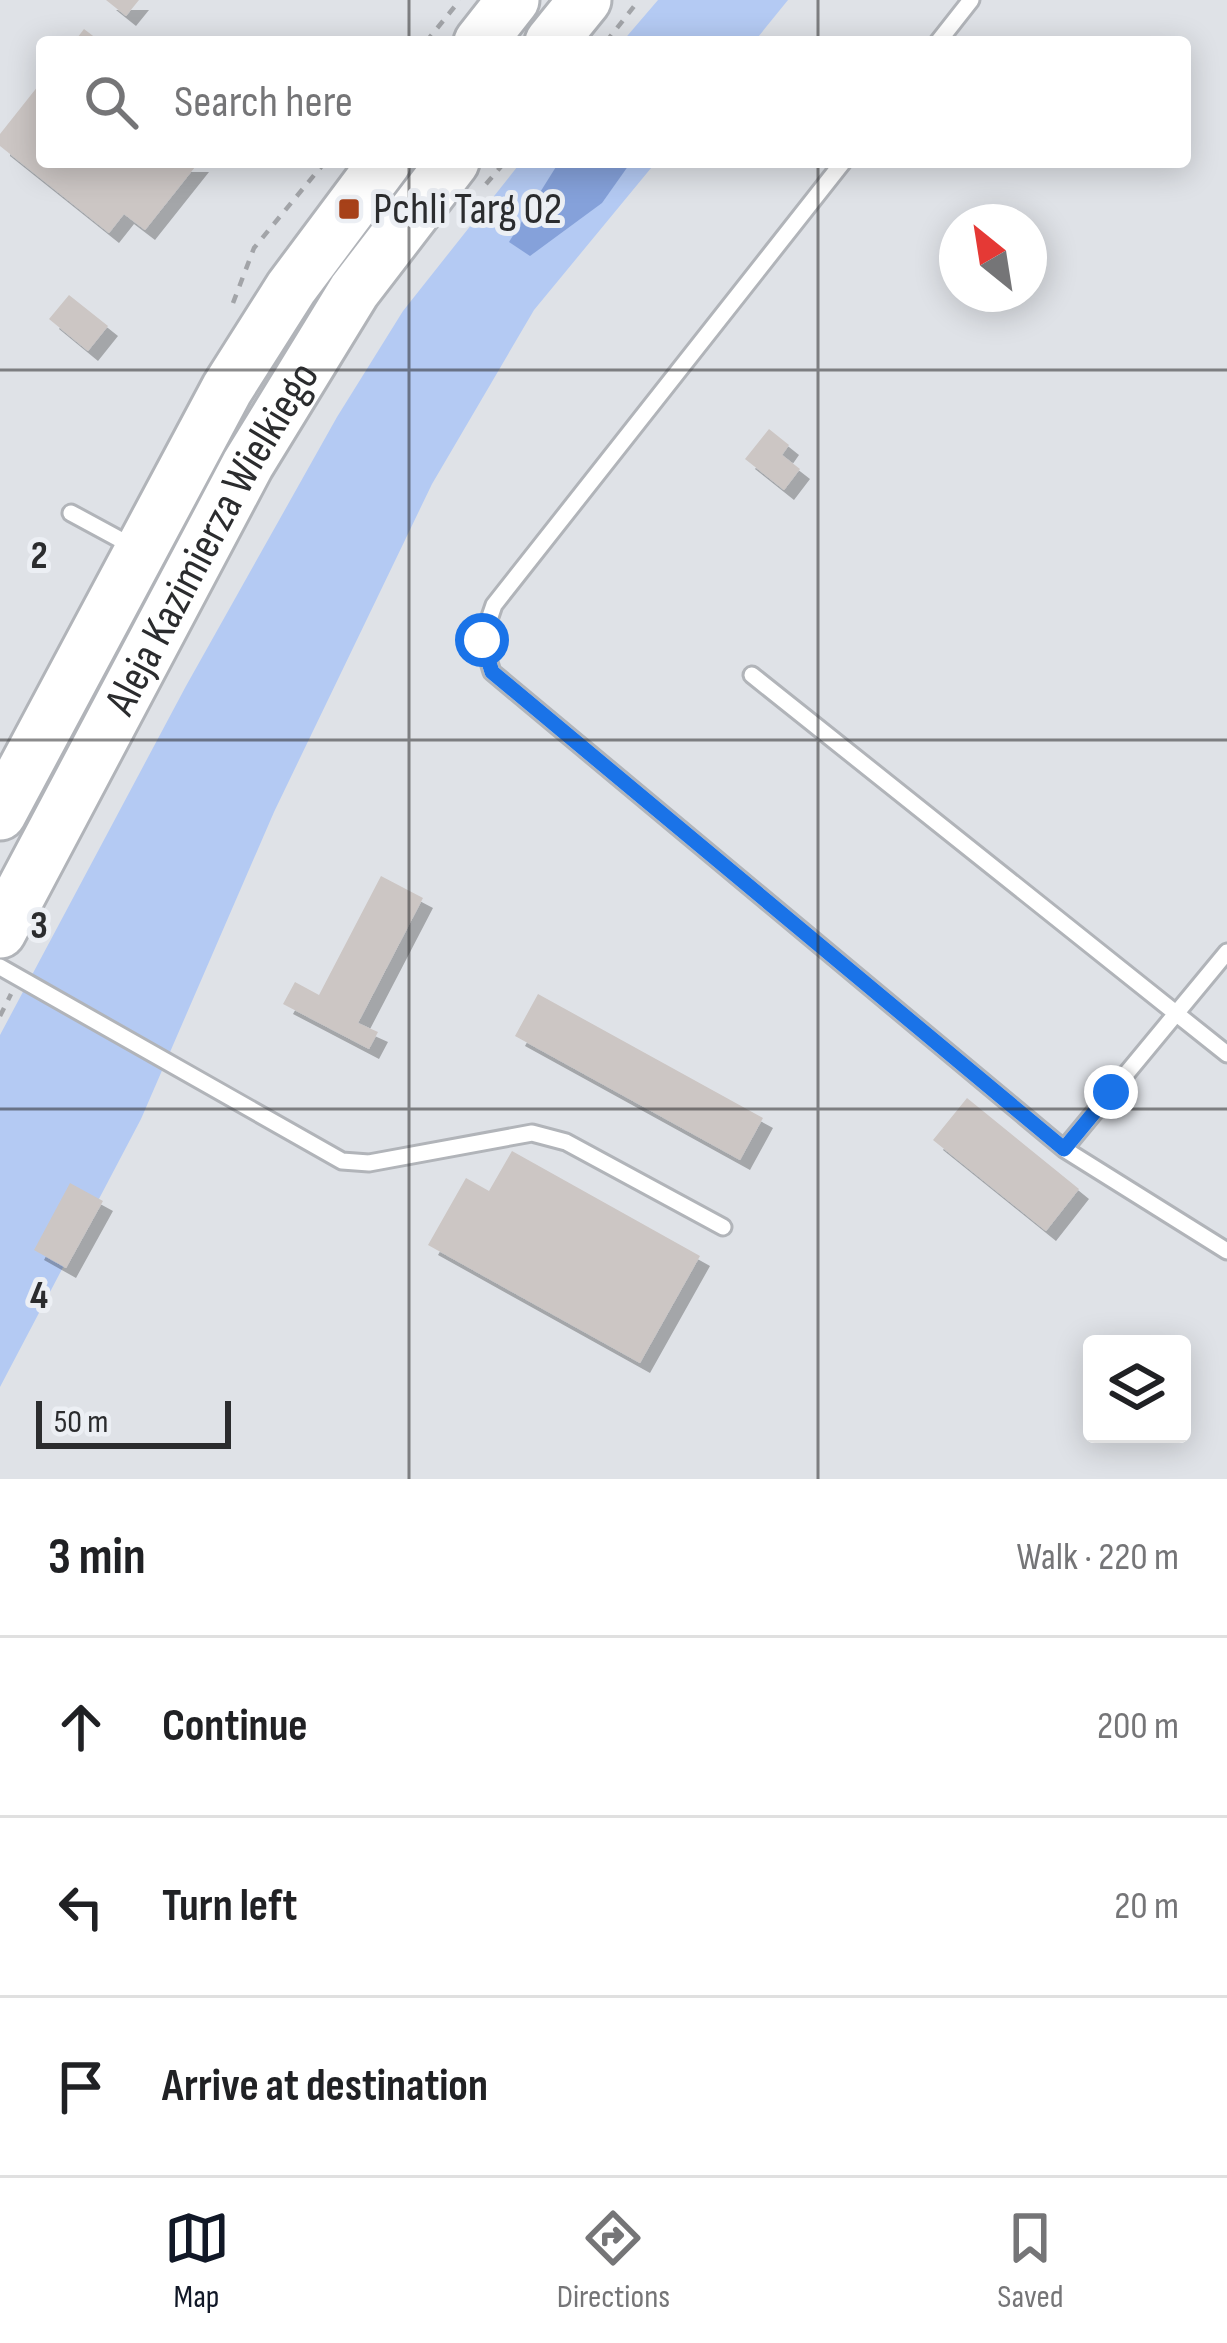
<!DOCTYPE html>
<meta charset="utf-8">
<style>
:root{--surface:#fff;--page:#f6f6f6;--text:#202124;--muted:#757577;--line:#e0e0e0;--accent:#111827}
body{margin:0;font-family:"Sofia Sans Condensed",sans-serif;background:var(--page);color:var(--text)}
.controls{position:absolute;right:36px;bottom:36px;display:grid;overflow:hidden;border-radius:12px;box-shadow:0 6px 30px #0003}
.controls button{width:108px;height:108px;display:grid;place-items:center;padding:0;border:0;border-bottom:3px solid var(--line);background:var(--surface);color:var(--text);font:60px sans-serif}
.compass{position:absolute;left:939px;top:204px;width:108px;height:108px;border-radius:50%;background:var(--surface);box-shadow:0 6px 30px #0003;rotate:330deg}
.scale{position:absolute;left:36px;bottom:30px;width:195px;box-sizing:border-box;padding-left:12px;border:6px solid #2b2c2e;border-top:0;font-size:33px;line-height:42px;white-space:nowrap;color:#2b2c2e;-webkit-text-stroke:9px #eceff4;paint-order:stroke}
.stop{position:absolute;width:36px;height:36px;margin:-27px;border:9px solid #1a73e8;border-radius:50%;background:#fff}
.stop.end{background:#1a73e8;border-color:#fff;box-shadow:0 3px 12px #0008}
.list{margin:0;padding:0;list-style:none}
h2{display:flex;justify-content:space-between;align-items:center;height:156px;margin:0;padding:0 48px;font-size:51px}
h2 small{font-size:39px;font-weight:400;color:var(--muted)}
.list li{display:grid;grid-template-columns:78px 1fr auto;gap:36px;align-items:center;box-sizing:border-box;height:180px;padding:0 48px;border-top:3px solid var(--line)}
.list b{display:block;font-size:45px;white-space:nowrap}
.list em{font-size:39px;font-style:normal;color:var(--muted)}
.icon{flex:none;width:66px;height:66px;fill:none;stroke:currentColor;stroke-width:2;stroke-linecap:round;stroke-linejoin:round}
.map{position:relative;flex:none;width:1227px;height:1479px;overflow:hidden}
.search{position:absolute;background:var(--surface);box-shadow:0 6px 30px #0003;left:36px;right:36px;top:36px;height:132px;display:flex;align-items:center;gap:30px;box-sizing:border-box;padding:0 42px;border-radius:12px;color:var(--muted);font-size:45px}
.sheet{height:696px;background:var(--surface)}
nav{display:flex;justify-content:space-around;align-items:center;box-sizing:border-box;height:168px;border-top:3px solid var(--line);background:var(--surface);font-size:33px;color:var(--muted)}
nav a{display:grid;justify-items:center;gap:6px}
nav .on{color:var(--accent)}
.map>svg:first-child{display:block}
.green{fill:#b4caf3}
.forest{fill:#85a1da}
.building{fill:#ccc6c4;filter:url(#shadow)}
.lines{fill:none;stroke-linecap:round;stroke-linejoin:round}
.service-casing{stroke:#b1b4b9;stroke-width:21}
.primary-casing{stroke:#b1b4b9;stroke-width:57}
.path{stroke:#a2a4a8;stroke-width:4.5;stroke-dasharray:9 9;stroke-linecap:butt}
.service{stroke:#fff;stroke-width:15}
.primary{stroke:#fff;stroke-width:51}
.route{stroke:#1a73e8;stroke-width:15}
.grid{fill:none;stroke:#2b2c2e;stroke-width:3;stroke-opacity:0.55}
.poi-dot{fill:#a74119;stroke:#eceff4;stroke-width:4.5}
.labels{text-anchor:middle;dominant-baseline:central;stroke-width:10;stroke-linejoin:round;paint-order:stroke}
.poi-label{font-size:45px;fill:#2b2c2e;stroke:#eceff4;text-anchor:start}
.street-label{font-size:45px;fill:#2b2c2e;stroke:#eceff4}
.grid-label{font-size:39px;text-anchor:middle;font-weight:bold;fill:#2b2c2e;stroke:#eceff4;stroke-width:10;stroke-linejoin:round;paint-order:stroke}
</style>
<div class="map">
<svg width="1227" height="1479" viewBox="0 0 1227 1479">
<defs>
<filter id="shadow"><feDropShadow dx="10" dy="10" stdDeviation="0" flood-color="#0004"/></filter>
</defs>
<rect width="100%" height="100%" fill="#dfe2e7"/>
<path class="green" d="M658,0H788L754,42H622Z
M521,162H656L534,310L432,484L274,812L141,1119L0,1387V1035L186,686L337,417L403,311Z"/>
<path class="forest" d="M559,162H631L602,203L530,256L509,242Z"/>
<path class="building" d="M106,0H139L126,16Z
M84,29L101,42H74Z
M42,81V162H199L145,230L124,214L109,233L0,146V134Z
M69,295L108,326L88,351L49,319Z
M769,429L789,445L782,455L800,469L784,490L745,459Z
M381,876L423,898L358,1023L378,1032L369,1049L283,1004L295,982L319,995Z
M538,994L763,1118L740,1160L515,1036Z
M967,1098L1079,1189L1046,1231L933,1140Z
M512,1151L700,1256L640,1363L428,1245L466,1178L489,1191Z
M70,1183L103,1201L66,1268L34,1250Z"/>
<g class="lines">
<g class="service-casing">
<path id="service" d="M938,42L971,0
M843,162L494,605L482,640L492,672L1064,1149L1227,1251
M71,513L132,546
M752,675L1227,1054
M0,967L342,1161L369,1163L532,1133L566,1142L723,1227
M1064,1149L1227,952"/>
</g>
<g class="primary-casing">
<g id="primary">
<path d="M480,42L513,0"/>
<path d="M551,42L585,0"/>
<path d="M0,814L227,389L291,288L385,162"/>
<path id="s1" d="M0,932L248,464L354,291L453,162"/>
</g>
</g>
<path class="path" d="M426,42L460,0
M606,42L639,0
M486,184L505,162
M233,303L254,248L325,162
M0,1016L11,994"/>
<use href="#service" class="service"/>
<use href="#primary" class="primary"/>
</g>
<g class="lines">
<path class="route" d="M482,640L492,672L1064,1149L1111,1092"/>
</g>
<path class="grid" d="M409,0V42M818,0V42M409,162V1479M818,162V1479M0,370H1227M0,740H1227M0,1109H1227"/>
<rect class="poi-dot" x="337" y="197" width="24" height="24" rx="6"/>
<g class="labels">
<g class="poi-label">
<text x="373" y="209">Pchli Targ 02</text>
</g>
<g class="street-label">
<text stroke="none"><textPath href="#s1" startOffset="447">Aleja Kazimierza Wielkiego</textPath></text>
</g>
</g>
<g class="grid-label">
<text x="39" y="568">2</text>
<text x="39" y="938">3</text>
<text x="39" y="1308">4</text>
</g>
</svg>
<div class="controls">
<button><svg class="icon" aria-label="layers" viewBox="0 0 24 24"><path d="M12 4l9 5-9 5-9-5zM3 14l9 5 9-5"/></svg></button>
</div>
<svg class="compass" viewBox="-18 -18 36 36"><path d="M0-13l5 13h-10z" fill="#e53935"/><path d="M0 13l5-13h-10z" fill="#757577"/></svg>
<div class="scale">50 m</div>
<div class="stop" style="left:482px;top:640px"></div>
<div class="stop end" style="left:1111px;top:1092px"></div>
<div class="search"><svg class="icon" aria-label="search" viewBox="0 0 24 24"><circle cx="10" cy="10" r="6"/><path d="M15 15l6 6"/></svg>Search here</div>
</div>
<section class="sheet">
<h2>3 min<small>Walk · 220 m</small></h2>
<ul class="list">
<li><svg class="icon" aria-label="ahead" viewBox="0 0 24 24"><path d="M12 20V5M6 11l6-6 6 6"/></svg><div><b>Continue</b></div><em>200 m</em></li>
<li><svg class="icon" aria-label="left" viewBox="0 0 24 24"><path d="M17 20v-9H6M10 6l-5 5 5 5"/></svg><div><b>Turn left</b></div><em>20 m</em></li>
<li><svg class="icon" aria-label="arrive" viewBox="0 0 24 24"><path d="M6 21V4h12l-3 4 3 4H6"/></svg><div><b>Arrive at destination</b></div></li>
</ul>
</section>
<nav>
<a class="on"><svg class="icon" aria-label="map" viewBox="0 0 24 24"><path d="M3 6l6-2 6 2 6-2v14l-6 2-6-2-6 2zM9 4v14M15 6v14"/></svg>Map</a>
<a><svg class="icon" aria-label="directions" viewBox="0 0 24 24"><path d="M12 3l9 9-9 9-9-9zM9 14v-3h6M13 9l2 2-2 2"/></svg>Directions</a>
<a><svg class="icon" aria-label="saved" viewBox="0 0 24 24"><path d="M7 4h10v16l-5-4-5 4z"/></svg>Saved</a>
</nav>
